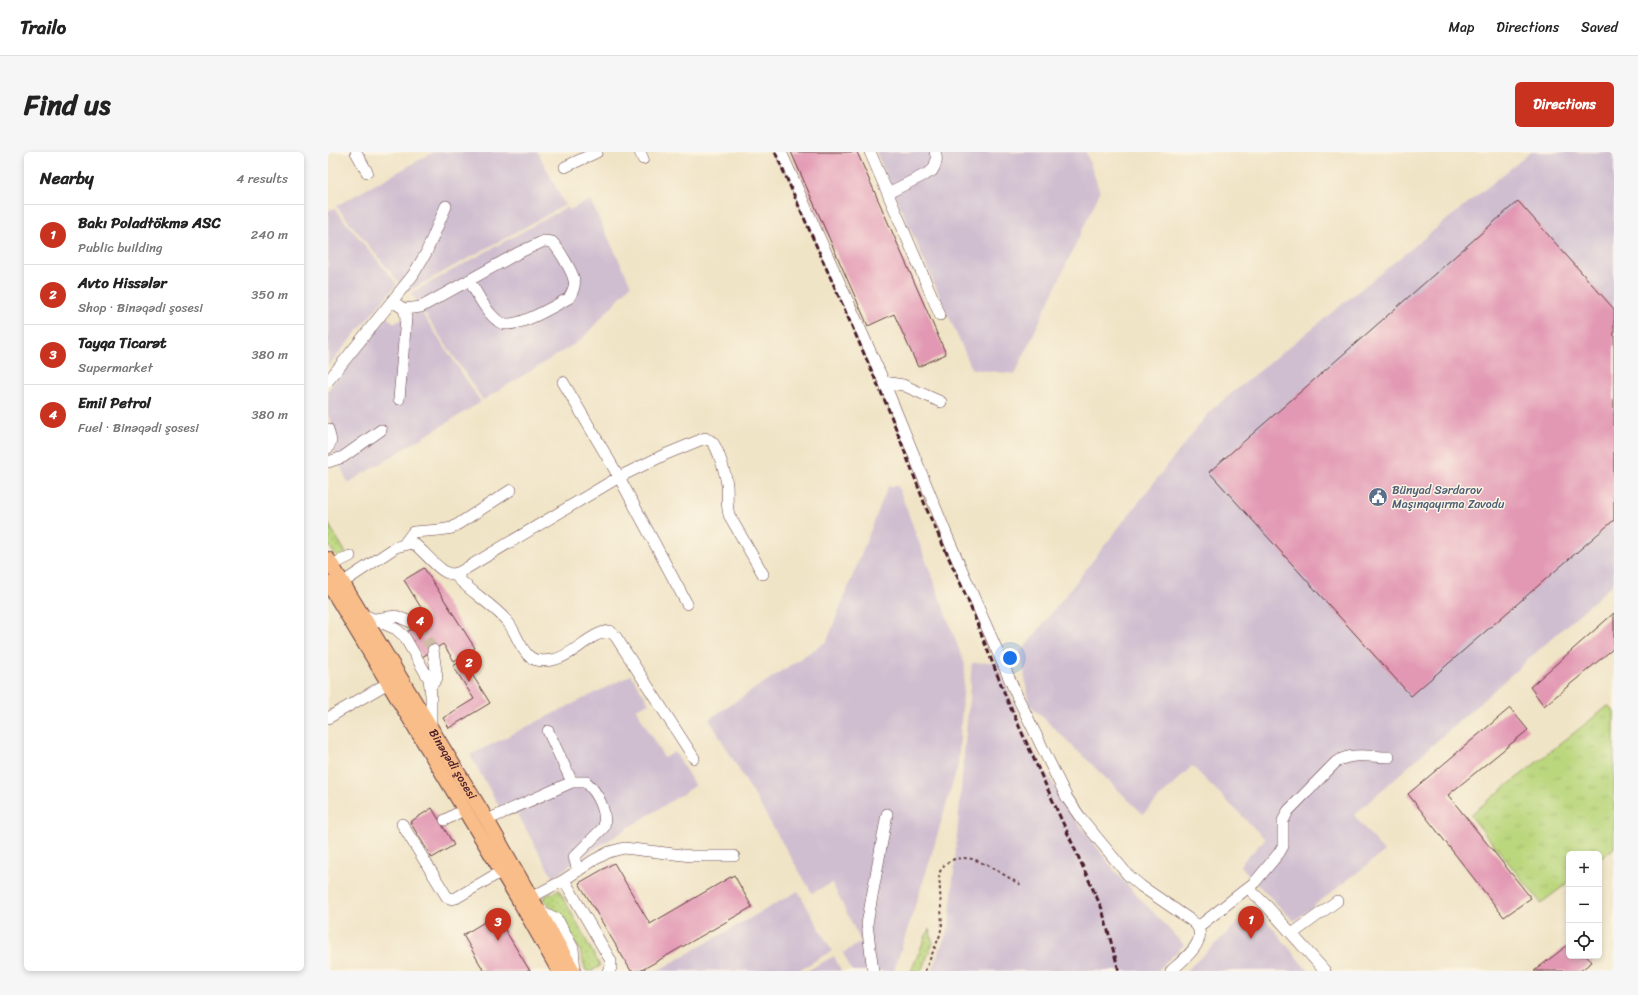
<!DOCTYPE html>
<meta charset="utf-8">
<style>
:root{--surface:#fff;--page:#f6f6f6;--text:#222;--muted:#767676;--line:#e0e0e0;--accent:#c8321e}
body{margin:0;font-family:Sriracha,sans-serif;background:var(--page);color:var(--text)}
.controls{position:absolute;right:12px;bottom:12px;display:grid;overflow:hidden;border-radius:6px;box-shadow:0 2px 6px #0003}
.controls button{width:36px;height:36px;display:grid;place-items:center;padding:0;border:0;border-bottom:1px solid var(--line);background:var(--surface);color:var(--text);font:20px sans-serif}
.you{position:absolute;left:682px;top:506px;width:14px;height:14px;margin:-10px;border:3px solid #fff;border-radius:50%;background:#1a73e8;box-shadow:0 0 0 6px #1a73e833}
.badge{display:grid;place-items:center;width:26px;height:26px;border-radius:50%;background:var(--accent);color:#fff;font-size:13px;font-weight:700}
.pin{position:absolute;translate:-50% -33px;filter:drop-shadow(0 1px 2px #0008)}
.pin::after{content:'';position:absolute;top:21px;width:14px;height:12px;background:inherit;clip-path:polygon(0 0,100% 0,50% 100%)}
.list{margin:0;padding:0;list-style:none}
h2{display:flex;justify-content:space-between;align-items:center;height:52px;margin:0;padding:0 16px;font-size:17px}
h2 small{font-size:13px;font-weight:400;color:var(--muted)}
.list li{display:grid;grid-template-columns:26px 1fr auto;gap:12px;align-items:center;box-sizing:border-box;height:60px;padding:0 16px;border-top:1px solid var(--line)}
.list b{display:block;font-size:15px;white-space:nowrap}
.list p{margin:0;font-size:13px;white-space:nowrap;color:var(--muted)}
.list em{font-size:13px;font-style:normal;color:var(--muted)}
.icon{flex:none;width:22px;height:22px;fill:none;stroke:currentColor;stroke-width:2;stroke-linecap:round;stroke-linejoin:round}
.map{position:relative;flex:none;width:1286px;height:819px;overflow:hidden;border-radius:6px}
header{display:flex;align-items:center;gap:24px;box-sizing:border-box;height:56px;padding:0 20px;background:var(--surface);border-bottom:1px solid var(--line)}
header strong{font-size:19px}
nav{display:flex;gap:22px;margin-inline-start:auto;font-size:14px}
.intro{display:flex;align-items:center;justify-content:space-between;box-sizing:border-box;height:96px;padding:0 24px}
h1{margin:0;font-size:28px}
.button{padding:10px 18px;border-radius:6px;background:var(--accent);color:#fff;font-size:14px;font-weight:700}
main{display:flex;gap:24px;padding:0 24px}
aside{flex:1;background:var(--surface);border-radius:6px;box-shadow:0 2px 6px #0003}
.map>svg:first-child{display:block}
.industrial{fill:#cfbed0}
.grass{fill:url(#grass-dots);stroke:#827b54}
.park{fill:url(#park-tufts);stroke:#827b54}
.building{fill:#e297b3}
.lines{fill:none;stroke-linecap:round;stroke-linejoin:round}
.minor-tunnel{stroke:#cfbda7;stroke-width:11;stroke-dasharray:11 5.5;stroke-linecap:butt}
.minor-casing{stroke:#633d42;stroke-width:12}
.major-casing{stroke:#633d42;stroke-width:16}
.path{stroke:#633d42;stroke-width:2;stroke-dasharray:3 3;stroke-linecap:butt}
.minor{stroke:#fff;stroke-width:11}
.major{stroke:#f8bd89;stroke-width:14}
.rail{stroke:#4a1f2b;stroke-width:3;stroke-dasharray:6 3;stroke-linecap:butt}
.labels{text-anchor:middle;dominant-baseline:central;stroke-width:3;stroke-linejoin:round;paint-order:stroke}
.service-label{font-size:12px;fill:#4e5e75;stroke:#fcf5e5;text-anchor:start}
.street-label{font-size:12px;fill:#4a1f2b;stroke:#fcf5e5}
</style>
<header>
<strong>Trailo</strong>
<nav><a>Map</a><a>Directions</a><a>Saved</a></nav>
</header>
<div class="intro"><h1>Find us</h1><a class="button">Directions</a></div>
<main>
<aside>
<h2>Nearby<small>4 results</small></h2>
<ul class="list">
<li><span class="badge">1</span><div><b>Bakı Poladtökmə ASC</b><p>Public building</p></div><em>240 m</em></li>
<li><span class="badge">2</span><div><b>Avto Hissələr</b><p>Shop · Binəqədi şosesi</p></div><em>350 m</em></li>
<li><span class="badge">3</span><div><b>Tayqa Ticarət</b><p>Supermarket</p></div><em>380 m</em></li>
<li><span class="badge">4</span><div><b>Emil Petrol</b><p>Fuel · Binəqədi şosesi</p></div><em>380 m</em></li>
</ul>
</aside>
<div class="map">
<svg width="1286" height="819" viewBox="0 0 1286 819">
<defs>
<pattern id="grass-dots" width="8" height="8" patternUnits="userSpaceOnUse"><rect width="8" height="8" fill="#bbd77e"/><path d="M2 2h.1M6 6h.1" fill="none" stroke="#a2b86d" stroke-width="1.8" stroke-linecap="round"/></pattern>
<pattern id="park-tufts" width="24" height="20" patternUnits="userSpaceOnUse"><rect width="24" height="20" fill="#bbd77e"/><path d="M3 7l-1-3M5 7V3M7 7l1-3M15 17l-1-3M17 17v-4M19 17l1-3" fill="none" stroke="#a2b86d"/></pattern>
</defs>
<rect width="100%" height="100%" fill="#fcf5e5"/>
<filter id="ink" filterUnits="userSpaceOnUse"><feTurbulence type="fractalNoise" baseFrequency=".025" numOctaves="2"/><feDisplacementMap in="SourceGraphic" scale="8" xChannelSelector="R" yChannelSelector="G"/><feConvolveMatrix kernelMatrix="1 2 1 2 8 2 1 2 1" color-interpolation-filters="sRGB"/></filter>
<filter id="wash" filterUnits="userSpaceOnUse"><feTurbulence type="fractalNoise" baseFrequency=".012" numOctaves="4" result="noise"/><feDisplacementMap in="SourceGraphic" scale="16" xChannelSelector="R" yChannelSelector="G"/><feGaussianBlur stdDeviation="0.9" result="paint"/><feColorMatrix in="noise" values="0 0 0 0 0 0 0 0 0 0 0 0 0 0 0 0 0 1.4 0 .05"/><feComposite in="paint" operator="in"/></filter>
<g filter="url(#wash)">
<rect width="100%" height="100%" fill="#f0e4c6"/>
<path class="industrial" d="M106,0H210L237,53L79,140L8,54Z
M548,0H758L772,40L687,222L644,217Z
M1203,0H1286V431L1026,663L1056,700L966,769L927,730L912,713L937,687L864,614L815,662L701,552L693,500L883,258Z
M262,48L303,133L253,188L155,248L83,141L239,55L241,58Z
M6,56L69,132L0,214V59Z
M92,158L153,250L20,331L6,300L10,287L0,263V238L59,165L66,171Z
M560,334H570L637,513L630,613L602,708L566,819H524L515,801L533,790L504,731L484,741L381,567L499,489Z
M668,510L703,593L740,658L791,724L856,793L829,819H603L621,775L644,511Z
M303,523L321,551L308,557L336,606L347,600L367,634L246,710L225,726L183,650L172,656L142,603Z
M470,739L504,799L469,819H329Z
M927,755L980,819H858Z
M506,804L513,819H479Z"/>
<path class="grass" d="M0,371L18,401L9,406L0,392Z
M231,738L272,814L264,819H258L252,799L234,766L214,746Z
M601,777L605,791L593,819H583Z"/>
<path class="park" d="M1280,554L1286,559V696L1271,708V702H1241V730L1213,751L1142,663Z"/>
<g id="blocks">
<path class="building" d="M463,0H529L618,202L590,215L566,162L540,174Z
M1190,49L1286,157V368L1083,544L881,320Z
M96,416L147,496L126,509L115,492L94,505L79,480L100,467L76,428Z
M1286,461V496L1216,554L1202,535Z
M135,508L162,551L121,576L115,566L146,547L125,514Z
M1182,556L1200,578L1120,643L1203,746L1176,765L1080,642Z
M104,656L126,693L104,706L82,670Z
M286,711L322,772L406,723L424,755L312,819H303L251,731Z
M168,763L202,819H156L135,783Z
M1241,792V804H1259L1264,810L1252,819H1206Z"/>
</g>
</g>
<g filter="url(#ink)">
<use href="#blocks" fill-opacity="0" stroke="#633d42" stroke-width="1"/>
<g class="lines">
<path class="minor-tunnel" d="M90,473L105,498"/>
<g class="minor-casing">
<path id="minor" d="M28,0L39,20
M312,0L315,7
M453,0L556,230L622,391L689,544L739,646L752,665L799,722L813,734L864,769C866,771 869,773 870,776C878,791 853,810 843,819
M542,0L612,163
M237,15L269,0
M560,41L604,19C608,13 610,7 607,0
M70,153L76,157L78,166L71,247
M76,157L93,155L190,101L216,89L224,90C231,97 244,119 246,128C248,134 244,141 241,146C226,154 184,181 170,169C157,159 149,141 141,128
M0,229L85,123L98,101L118,54
M235,230L291,325L359,452
M556,230L575,233L613,250
M0,277L3,289L0,296
M0,310L15,305L53,278
M76,392L85,380L112,378L124,376L183,338
M4,413L22,404
M126,422C142,440 163,451 179,469C188,479 191,496 202,505C208,510 218,509 225,508C247,503 261,481 282,479L288,485L366,606
M14,431L68,395L85,391C95,398 111,419 120,421C124,423 128,421 132,420L291,325L336,303L377,286C378,287 383,289 383,289C390,294 398,324 399,333C400,344 398,352 401,363L435,422
M34,462L68,477L76,484L101,527L103,543V575
M47,467L68,464L90,473
M103,534L109,526L105,498
M0,566L60,531
M244,630H258C270,641 279,659 276,675L246,705L250,719
M117,668L137,657
M159,668L244,630L220,579
M74,672L119,745L124,747L128,746L174,719
M236,728L283,809V816L280,819
M920,736L938,753L997,819
M204,745L236,728L266,708L281,700L296,696L363,704H406
M211,758L227,766L231,770L245,796L247,819
M870,775L927,730L951,701L955,694V669L960,659L1008,610C1023,600 1043,605 1061,605
M964,782L1009,749
M545,819L539,772L559,662"/>
</g>
<g class="major-casing">
<g id="major">
<path id="s1" d="M0,407L159,668L245,819"/>
<path d="M0,431L192,750L231,819"/>
</g>
</g>
<path class="path" d="M597,819L612,783L614,772L611,722C616,708 629,704 644,707C654,709 683,727 693,733"/>
<use href="#minor" class="minor"/>
<use href="#major" class="major"/>
<path class="rail" d="M447,0L560,256L599,358L639,446L680,550L774,757L791,819"/>
</g>
</g>
<defs>
<g id="civic-disc" transform="scale(1)"><circle r="9.5" fill="#5c6f8a" stroke="#fcf5e5"/><path d="M-.6-6.5H3V-4.5H.6V-3L4-1V1h2V6H-6V1h2V-1L-.6-3ZM-1.2 2.5V6h2.4V2.5Z" fill="#fff"/></g>
</defs>
<g fill-rule="evenodd">
<use href="#civic-disc" x="1050" y="345"/>
</g>
<g class="labels">
<g class="service-label">
<text x="1064" y="338">Bünyad Sərdarov<tspan x="1064" dy="14">Maşınqayırma Zavodu</tspan></text>
</g>
<g class="street-label">
<text stroke="none"><textPath href="#s1" startOffset="240">Binəqədi şosesi</textPath></text>
</g>
</g>
</svg>
<div class="controls">
<button>+</button>
<button>−</button>
<button><svg class="icon" aria-label="locate" viewBox="0 0 24 24"><circle cx="12" cy="12" r="6"/><path d="M12 2v4M12 18v4M2 12h4M18 12h4"/></svg></button>
</div>
<div class="you"></div>
<div class="pin badge" style="left:923px;top:787px">1</div>
<div class="pin badge" style="left:141px;top:530px">2</div>
<div class="pin badge" style="left:170px;top:789px">3</div>
<div class="pin badge" style="left:92px;top:488px">4</div>
</div>
</main>
